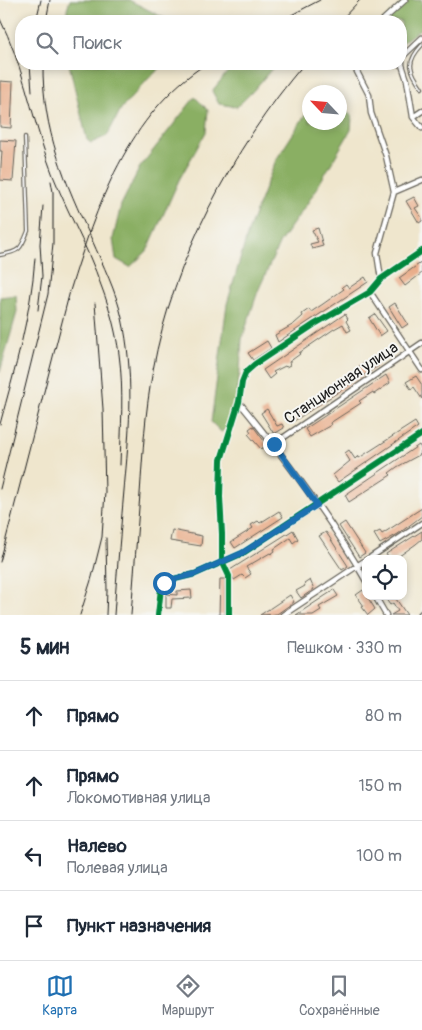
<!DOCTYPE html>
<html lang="ru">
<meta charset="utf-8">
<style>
:root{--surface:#fff;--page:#f2f2f3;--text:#1f2937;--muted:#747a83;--line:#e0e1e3;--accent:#1f6fb2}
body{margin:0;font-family:Pangolin,sans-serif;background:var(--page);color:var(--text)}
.controls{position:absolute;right:15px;bottom:15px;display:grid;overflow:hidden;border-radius:10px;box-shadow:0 2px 8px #0003}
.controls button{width:45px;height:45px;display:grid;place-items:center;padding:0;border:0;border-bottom:1px solid var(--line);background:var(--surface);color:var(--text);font:25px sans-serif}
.compass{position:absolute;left:302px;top:85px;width:45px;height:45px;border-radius:50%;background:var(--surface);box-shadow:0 2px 8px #0003;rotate:296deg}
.stop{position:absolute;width:15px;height:15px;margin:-11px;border:4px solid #1f6fb2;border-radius:50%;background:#fff}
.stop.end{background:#1f6fb2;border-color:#fff;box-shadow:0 1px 5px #0008}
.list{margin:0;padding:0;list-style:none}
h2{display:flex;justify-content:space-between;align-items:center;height:65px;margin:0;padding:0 20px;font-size:21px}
h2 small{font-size:16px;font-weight:400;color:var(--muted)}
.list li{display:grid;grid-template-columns:32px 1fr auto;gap:15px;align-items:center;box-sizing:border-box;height:70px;padding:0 20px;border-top:1px solid var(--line)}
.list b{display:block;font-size:19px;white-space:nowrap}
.list p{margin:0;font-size:16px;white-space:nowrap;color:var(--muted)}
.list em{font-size:16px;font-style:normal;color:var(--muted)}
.icon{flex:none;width:28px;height:28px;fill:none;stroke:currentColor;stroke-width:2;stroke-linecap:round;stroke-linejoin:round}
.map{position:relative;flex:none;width:422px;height:615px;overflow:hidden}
.search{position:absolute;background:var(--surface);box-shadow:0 2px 8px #0003;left:15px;right:15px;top:15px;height:55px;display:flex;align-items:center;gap:12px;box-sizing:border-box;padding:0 18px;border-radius:20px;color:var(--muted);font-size:19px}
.sheet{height:345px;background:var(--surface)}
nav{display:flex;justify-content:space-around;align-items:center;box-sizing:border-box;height:70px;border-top:1px solid var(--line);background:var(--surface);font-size:14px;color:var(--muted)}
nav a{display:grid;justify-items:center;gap:2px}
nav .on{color:var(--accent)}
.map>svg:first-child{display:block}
.forest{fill:#8aaf64;stroke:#536640}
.building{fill:#e9ad8a}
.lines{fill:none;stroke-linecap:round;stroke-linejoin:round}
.lane-casing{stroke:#66635a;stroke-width:4.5}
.street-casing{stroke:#66635a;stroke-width:7}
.lane{stroke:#fff;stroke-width:2}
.street{stroke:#fff;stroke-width:4.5}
.rail{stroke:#1c1c1c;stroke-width:1}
.cycleway-casing{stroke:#f6f6f2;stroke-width:9}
.cycleway{stroke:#00873e;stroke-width:6}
.route{stroke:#1f6fb2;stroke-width:6}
.labels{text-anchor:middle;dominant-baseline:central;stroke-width:4;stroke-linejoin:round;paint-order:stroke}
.street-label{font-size:16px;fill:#1c1c1c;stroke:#f6f6f2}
</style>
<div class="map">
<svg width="422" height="615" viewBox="0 0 422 615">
<rect width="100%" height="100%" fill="#f6f6f2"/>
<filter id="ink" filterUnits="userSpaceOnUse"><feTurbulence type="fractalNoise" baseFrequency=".02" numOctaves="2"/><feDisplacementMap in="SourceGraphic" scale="10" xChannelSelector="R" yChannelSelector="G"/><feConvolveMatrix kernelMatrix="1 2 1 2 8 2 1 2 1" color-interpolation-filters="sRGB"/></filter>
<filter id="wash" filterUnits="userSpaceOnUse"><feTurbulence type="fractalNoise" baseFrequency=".0096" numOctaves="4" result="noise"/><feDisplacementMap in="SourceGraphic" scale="20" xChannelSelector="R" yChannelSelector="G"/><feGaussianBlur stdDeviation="1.12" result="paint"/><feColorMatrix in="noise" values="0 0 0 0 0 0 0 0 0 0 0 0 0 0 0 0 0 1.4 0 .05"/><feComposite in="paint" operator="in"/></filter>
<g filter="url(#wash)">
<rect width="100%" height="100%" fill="#efe6cd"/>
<path class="forest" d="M70,0H129L170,21H67V9Z
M405,0H422V28L401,43V21H382Z
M69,64H165L149,78L121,109L107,136L91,143L87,140Z
M234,64H274L275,65L253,91L237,107L219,104L212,91Z
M195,97L208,110L206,132L179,180L147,251L130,267L116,259L113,239L121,205L140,167Z
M340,105L352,116L351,130L309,201L280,242L258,291L242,339L240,370L236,401L226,429L221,432L211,422L227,304L249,229L276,160L309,109L310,122H340Z
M16,295L17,312L0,372V297Z"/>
<g id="blocks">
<path class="building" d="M0,81L13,82L11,128L0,127Z
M0,140L16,141L13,181L0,180L2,151H0Z
M414,197L419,206L415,208L422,218V221L419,223L406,201Z
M318,228L323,246L312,249L310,244L318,242L312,230Z
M422,262V273L405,286L399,278Z
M365,277L368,282L278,342L275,335L294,324L303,316L302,314L309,309L311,312L323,304L344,289L342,287L346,284L349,288Z
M395,303L408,324L402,328L389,307Z
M345,314L348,319L346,321L351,330L347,332L343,324L334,329L299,353L300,354L289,362L290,365L286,367L285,366L273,372L275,374L269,379L263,370Z
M375,314L387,331L380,336L369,318Z
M267,341L271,348L253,360L248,353Z
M374,359L378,366L294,421L291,416L312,402L328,389L329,391L359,371L358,369L360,367L359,366L364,363L365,365Z
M386,375L390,383L374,394L373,392L359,401L361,403L330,423L331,425L310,437L305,429Z
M416,376L422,385V399L414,387L411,389L406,382Z
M267,409L277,426L282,424L284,428L274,434L261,413Z
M415,422L418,427L338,482L333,475L350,461L345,453L349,450L355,459L358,456L359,458Z
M253,426L267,445L261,449L248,434L251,432L249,429Z
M419,445L422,450L420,452L421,454L397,467L389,473L391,475L349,502L345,495Z
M422,508V516L398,534L380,544L374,534L380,531L382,534Z
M279,511L283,517L235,548L231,542L253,528L251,525L258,521L260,523Z
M345,522L365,553L359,557L339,526Z
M172,530L202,536L201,546L170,541Z
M293,530L298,539L293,543L290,538L274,549L275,551L271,554L270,553L246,567L251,574L245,578L242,575L234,580L230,570Z
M422,531V539L416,544L395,559H389L386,554Z
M326,532L348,566L342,570L319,536Z
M220,579H225V615H219Z
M310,580L314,589L301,598L296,591L305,586L304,584Z
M191,590L192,598L172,599L171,608H166V594L177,595V591Z
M334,590L338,596L319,607L321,610L313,615H296Z
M363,590L375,609L368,615L362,607L364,606L356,595Z
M290,595L294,602L277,614L260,615Z
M387,596H394L407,615H391L398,611L393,603L390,605L385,598Z"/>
</g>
</g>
<g filter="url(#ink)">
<use href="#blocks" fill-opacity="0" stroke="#66635a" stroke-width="1"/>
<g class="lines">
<g class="lane-casing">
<path id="lane" d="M422,45C406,62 409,70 422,88
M0,255C20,252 21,249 28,231L25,137"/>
</g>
<g class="street-casing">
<path id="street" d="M382,21L405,0
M422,38L402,57V65L407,80L413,117L422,128
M353,64L369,95L371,113L386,156L394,192L377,253L381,279
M413,117L422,111
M394,192L422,180
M370,292L422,370
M239,402C284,457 331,518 366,581
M274,444L422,343
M368,559L422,523
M375,596L386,615
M158,615L161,588L164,583L170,580L195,574L243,553L422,434
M229,615V576L222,561V534L220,497L221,460L239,402L242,382L246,372L255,364L315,324L370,292L381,279L422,251
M283,615L366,560
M420,615L422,613"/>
</g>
<use href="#lane" class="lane"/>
<use href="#street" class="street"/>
<path class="rail" d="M0,19C22,63 31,112 47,159C62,204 87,244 102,288C110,309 116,332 119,354C124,391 121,428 120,465
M36,21L41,0
M46,21L50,0
M280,21L320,0
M340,21L360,0
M30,64L32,91
M43,64C42,130 65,182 92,240C103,265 116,291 122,318C134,372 130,425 125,479C121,525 117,570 114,615
M38,310L42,276L40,244L43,206
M0,424C15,369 31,315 35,258
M0,489L48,294L53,243V192L51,181
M0,562L70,291C96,207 128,114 206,64
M80,615L92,577L102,537L105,492L103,409L95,303
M106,615L107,591L106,538
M131,615C134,575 137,534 140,494C143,452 145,411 153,370C173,260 232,149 304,64"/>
<g class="cycleway-casing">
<path id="cycleway" d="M158,615L161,588L164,583L170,580L195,574L243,553L422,434
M229,615V576L222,561V534L220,497L221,460L239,402L242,382L246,372L255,364L315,324L370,292L381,279L422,251"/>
</g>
<use href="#cycleway" class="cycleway"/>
</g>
</g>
<g class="lines" filter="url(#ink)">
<path class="route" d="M164,583L170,580L195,574L242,553L317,505L274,444"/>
</g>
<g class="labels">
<g class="street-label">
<text transform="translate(341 383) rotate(-34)">Станционная улица</text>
</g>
</g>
</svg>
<div class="controls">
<button><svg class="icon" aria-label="locate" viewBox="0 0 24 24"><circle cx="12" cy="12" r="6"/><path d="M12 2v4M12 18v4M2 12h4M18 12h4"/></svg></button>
</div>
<svg class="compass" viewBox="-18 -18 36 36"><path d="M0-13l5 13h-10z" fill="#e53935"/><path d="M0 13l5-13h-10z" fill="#747a83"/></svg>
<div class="stop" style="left:164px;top:583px"></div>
<div class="stop end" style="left:274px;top:444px"></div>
<div class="search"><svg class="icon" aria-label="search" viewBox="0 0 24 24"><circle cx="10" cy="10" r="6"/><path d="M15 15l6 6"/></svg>Поиск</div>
</div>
<section class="sheet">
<h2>5 мин<small>Пешком · 330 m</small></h2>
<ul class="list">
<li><svg class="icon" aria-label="ahead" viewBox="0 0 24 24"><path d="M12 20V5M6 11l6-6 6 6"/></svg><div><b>Прямо</b></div><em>80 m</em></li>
<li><svg class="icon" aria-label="ahead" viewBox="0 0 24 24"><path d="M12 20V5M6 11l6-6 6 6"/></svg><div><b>Прямо</b><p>Локомотивная улица</p></div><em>150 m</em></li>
<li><svg class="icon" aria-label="left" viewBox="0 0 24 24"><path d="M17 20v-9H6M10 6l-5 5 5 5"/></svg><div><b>Налево</b><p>Полевая улица</p></div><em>100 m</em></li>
<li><svg class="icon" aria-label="arrive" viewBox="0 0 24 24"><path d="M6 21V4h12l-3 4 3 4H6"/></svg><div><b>Пункт назначения</b></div></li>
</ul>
</section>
<nav>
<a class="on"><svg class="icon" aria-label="map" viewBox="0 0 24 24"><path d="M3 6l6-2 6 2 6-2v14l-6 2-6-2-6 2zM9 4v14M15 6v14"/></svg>Карта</a>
<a><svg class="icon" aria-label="directions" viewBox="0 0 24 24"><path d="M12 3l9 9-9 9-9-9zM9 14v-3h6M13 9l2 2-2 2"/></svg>Маршрут</a>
<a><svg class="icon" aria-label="saved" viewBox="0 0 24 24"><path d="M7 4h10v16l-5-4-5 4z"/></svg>Сохранённые</a>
</nav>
